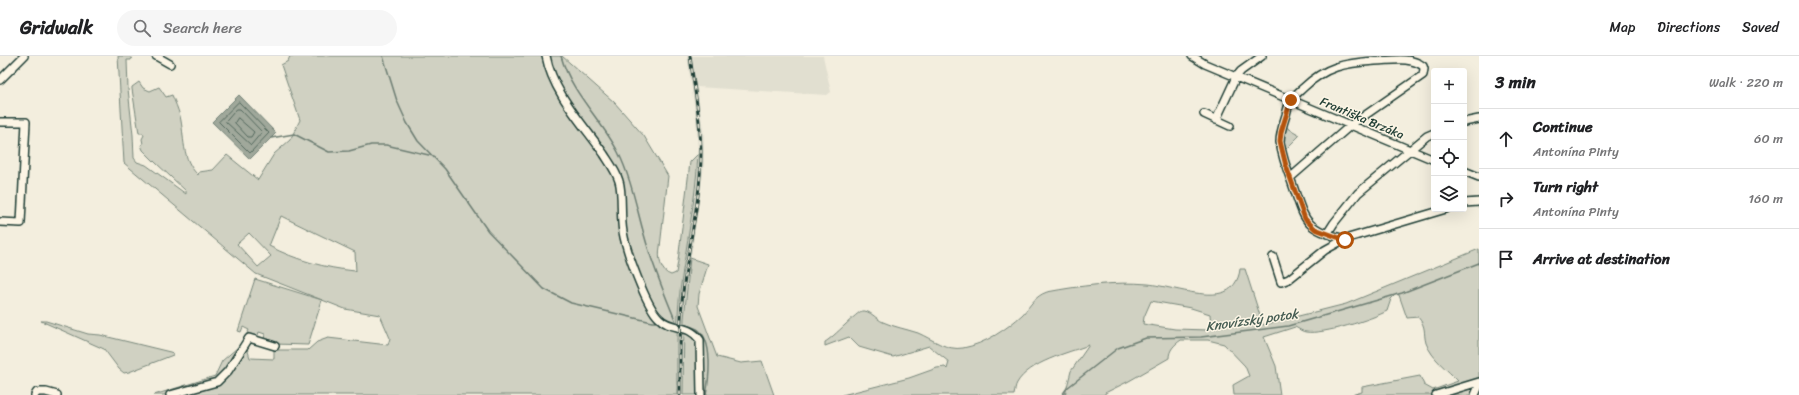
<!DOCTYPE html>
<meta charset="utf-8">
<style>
:root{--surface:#fff;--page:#f6f6f6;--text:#202124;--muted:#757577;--line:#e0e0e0}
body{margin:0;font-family:Sriracha,sans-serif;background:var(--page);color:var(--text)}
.controls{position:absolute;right:12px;top:12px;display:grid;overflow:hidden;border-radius:4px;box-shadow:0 4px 16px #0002}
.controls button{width:36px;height:36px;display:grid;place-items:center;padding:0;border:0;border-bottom:1px solid var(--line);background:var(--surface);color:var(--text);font:20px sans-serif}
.stop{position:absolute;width:12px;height:12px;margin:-9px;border:3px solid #b45309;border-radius:50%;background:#fff}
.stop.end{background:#b45309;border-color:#fff;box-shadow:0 1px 4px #0008}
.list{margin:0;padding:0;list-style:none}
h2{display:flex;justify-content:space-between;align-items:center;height:52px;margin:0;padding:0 16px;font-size:17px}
h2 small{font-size:13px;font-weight:400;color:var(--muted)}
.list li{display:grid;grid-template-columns:26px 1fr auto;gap:12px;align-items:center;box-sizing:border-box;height:60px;padding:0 16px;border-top:1px solid var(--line)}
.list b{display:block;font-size:15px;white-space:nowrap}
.list p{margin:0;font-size:13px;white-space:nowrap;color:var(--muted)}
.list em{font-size:13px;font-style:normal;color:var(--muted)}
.icon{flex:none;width:22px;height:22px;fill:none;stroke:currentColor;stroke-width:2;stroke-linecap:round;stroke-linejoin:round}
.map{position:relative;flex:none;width:1479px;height:339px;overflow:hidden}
header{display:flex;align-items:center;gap:24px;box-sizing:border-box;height:56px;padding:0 20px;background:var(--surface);border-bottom:1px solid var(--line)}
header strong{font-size:19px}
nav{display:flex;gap:22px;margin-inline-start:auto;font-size:14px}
.search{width:280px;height:36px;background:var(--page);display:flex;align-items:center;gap:10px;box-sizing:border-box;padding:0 14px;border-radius:22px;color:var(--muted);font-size:15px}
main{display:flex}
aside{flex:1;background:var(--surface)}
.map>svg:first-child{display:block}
.built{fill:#e1dfd0}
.green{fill:#d0d1c2;stroke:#78877b;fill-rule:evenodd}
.water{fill:#a0a89b;stroke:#6c7d72}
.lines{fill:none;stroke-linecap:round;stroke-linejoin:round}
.shore{stroke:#53685d;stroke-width:1}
.stream{stroke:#6c7d72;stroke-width:1.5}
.minor-casing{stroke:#1f3d34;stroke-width:10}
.minor{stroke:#fcf5e5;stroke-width:7}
.rail-casing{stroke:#1f3d34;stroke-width:3}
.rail{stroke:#fcf5e5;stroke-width:1.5;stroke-dasharray:4.5;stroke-linecap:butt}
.route{stroke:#b45309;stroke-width:5}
.labels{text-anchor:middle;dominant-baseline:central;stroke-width:3;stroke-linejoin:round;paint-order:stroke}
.street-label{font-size:12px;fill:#1f3d34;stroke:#fcf5e5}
.water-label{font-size:13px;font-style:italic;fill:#465d53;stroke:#fcf5e5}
</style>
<header>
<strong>Gridwalk</strong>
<div class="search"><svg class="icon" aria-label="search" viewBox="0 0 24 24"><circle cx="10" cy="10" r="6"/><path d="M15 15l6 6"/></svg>Search here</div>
<nav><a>Map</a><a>Directions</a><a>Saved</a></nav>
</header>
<main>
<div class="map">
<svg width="1479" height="339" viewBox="0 0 1479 339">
<rect width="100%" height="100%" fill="#f3eede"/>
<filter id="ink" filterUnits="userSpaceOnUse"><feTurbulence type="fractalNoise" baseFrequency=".025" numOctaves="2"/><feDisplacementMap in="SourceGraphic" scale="8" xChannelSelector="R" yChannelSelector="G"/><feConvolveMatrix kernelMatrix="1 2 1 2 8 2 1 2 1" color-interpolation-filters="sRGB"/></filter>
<g filter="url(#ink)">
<path class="built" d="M687,0H823L831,36L827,39L697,31L704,80V110L686,237L683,280V339H677V280L680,237L696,126L698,98L696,63Z"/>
<path class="green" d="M118,0H132L131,4H127L128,33L133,79L134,102L137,106L146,109L186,138V135L156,107L143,94L141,89L143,88L142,83L144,79L143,77H139L132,33V31L139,26L143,32L150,35L159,31L166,41L172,39C175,46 178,53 180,60C185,81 181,103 198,119L199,116L213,114L227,99L258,124L274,98L290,84L300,64L281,9L288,5L290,0H562L614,46L644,80L668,120L660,191C658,201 660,216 671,219L676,217L678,205L690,106L698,98C696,144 686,189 680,235C676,269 677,304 677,339H154L215,320L222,305L245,285L250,302L274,303V294H308L317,286L328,282L388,289L390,282L380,259L345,253L256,218L124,107ZM281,160L355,196L356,216L355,215C325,212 296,204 269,190ZM249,177L271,200L258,211L237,188Z
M1286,71L1300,79L1284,95L1283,84Z
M1479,193V339H1351L1362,336V331L1420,320L1424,329L1433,334L1458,325C1447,313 1432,303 1426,287C1423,276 1427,272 1418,261L1407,262L1399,239L1396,238L1391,243L1387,255C1373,263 1322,279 1306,276C1303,276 1299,273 1295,271L1264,281L1276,310L1280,339H1234L1233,329L1249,320L1245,310L1224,288L1208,284H1181C1174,289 1169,294 1169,302L1129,325L1105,337V339H1065L1071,315L1089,289C1067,297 1029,306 1017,327C1015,330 1015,335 1014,339H842L909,322L937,312L945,311L947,313L949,306L929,290L893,301L859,291L849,281L825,290V286C834,281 857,256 862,255C870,254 876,263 883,266C894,271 906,273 918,277C932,283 947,295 963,292C985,288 1007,273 1023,258C1031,249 1035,240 1047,236C1079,230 1115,225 1148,228C1168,230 1202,242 1221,237C1232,235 1239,224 1240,213H1245L1263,269L1346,248ZM1151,245L1191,252L1210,258L1211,269L1208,274L1175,273L1143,268L1144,261Z
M690,202L708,208L699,238L698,250L717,301L741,307L762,305L774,339H683L684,263Z
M255,223L322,244L308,289L275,288L264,284L265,278L259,276L257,282L247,278L249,274L243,271L241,276L238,275Z
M46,265L88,278L100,279L170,296L173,297V299L129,316L124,317L119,313L104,293L41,265Z"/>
<path class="water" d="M239,39L276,77L250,103L212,66Z"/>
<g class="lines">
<path class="shore" d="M239,46L269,77L250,97L219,66Z
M237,53H240L262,76L251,89L226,66Z
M238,62L254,76L251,81H248L235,67Z"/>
<path class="stream" d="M383,0L397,45L407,67L418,85L445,113L488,175L544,233L571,247L652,266H660
M561,0C571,37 601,63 618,96C633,126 638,161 648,192C656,217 666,242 676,266C682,268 691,270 697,273C714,284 709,323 706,339
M271,82L294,78L329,96L349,95L371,89H386L433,100
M1062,339L1067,332L1118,292L1146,282L1201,281L1288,270L1402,237L1479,207"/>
<g class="minor-casing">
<path id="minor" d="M156,0L170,8
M546,0C553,37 583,68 604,98C609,106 616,115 619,125C623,137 620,161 623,176C626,194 646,250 659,262C671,275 688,267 700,284L701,339
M1192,0L1205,8L1236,21L1434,104
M0,24L24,0
M1204,58L1230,70
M1216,64L1236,21L1241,15L1262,0
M0,66H26L21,167L0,166
M1464,66L1479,63
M1464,115L1479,121
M1290,122L1351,69L1423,19L1424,13L1423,10C1409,0 1391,5 1375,5C1345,7 1326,10 1303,32C1299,36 1293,40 1291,45C1288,49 1287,55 1286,59C1283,68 1280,77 1280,86C1282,100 1287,114 1292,127C1305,164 1303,173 1345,183L1446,153
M1464,147L1479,146
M1327,178L1334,167L1358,137L1427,80L1434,77
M1273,201L1281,226L1289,223L1325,194L1345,183
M35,339L37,336H46L57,339
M170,339L217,326L228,315L249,282L275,290
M1436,339L1479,326
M1475,339L1479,330"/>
</g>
<use href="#minor" class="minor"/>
<g class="rail-casing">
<path id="rail" d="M680,339C680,305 679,270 683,236C688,190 701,143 701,97C701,64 694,32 690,0"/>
</g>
<use href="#rail" class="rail"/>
</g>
</g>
<g class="lines" filter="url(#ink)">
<path class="route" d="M1291,44L1281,76L1280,85L1286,110L1305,163L1315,173L1345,184"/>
</g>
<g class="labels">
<g class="street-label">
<text transform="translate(1362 62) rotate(23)">Františka Brzáka</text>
</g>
<g class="water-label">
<text transform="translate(1252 264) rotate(-8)">Knovízský potok</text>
</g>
</g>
</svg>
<div class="controls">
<button>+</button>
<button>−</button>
<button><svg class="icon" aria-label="locate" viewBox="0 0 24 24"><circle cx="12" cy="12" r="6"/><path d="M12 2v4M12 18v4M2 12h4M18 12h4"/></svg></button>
<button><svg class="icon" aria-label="layers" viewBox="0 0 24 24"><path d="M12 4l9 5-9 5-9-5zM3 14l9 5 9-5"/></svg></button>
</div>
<div class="stop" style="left:1345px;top:184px"></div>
<div class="stop end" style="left:1291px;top:44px"></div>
</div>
<aside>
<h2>3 min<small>Walk · 220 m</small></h2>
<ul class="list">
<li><svg class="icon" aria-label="ahead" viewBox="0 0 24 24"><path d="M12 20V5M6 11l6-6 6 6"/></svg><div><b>Continue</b><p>Antonína Pinty</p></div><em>60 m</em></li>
<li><svg class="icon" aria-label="right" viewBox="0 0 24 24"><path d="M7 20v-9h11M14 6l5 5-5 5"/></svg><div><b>Turn right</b><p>Antonína Pinty</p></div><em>160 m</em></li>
<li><svg class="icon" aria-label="arrive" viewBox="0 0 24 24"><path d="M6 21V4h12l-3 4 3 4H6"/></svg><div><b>Arrive at destination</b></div></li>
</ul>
</aside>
</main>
